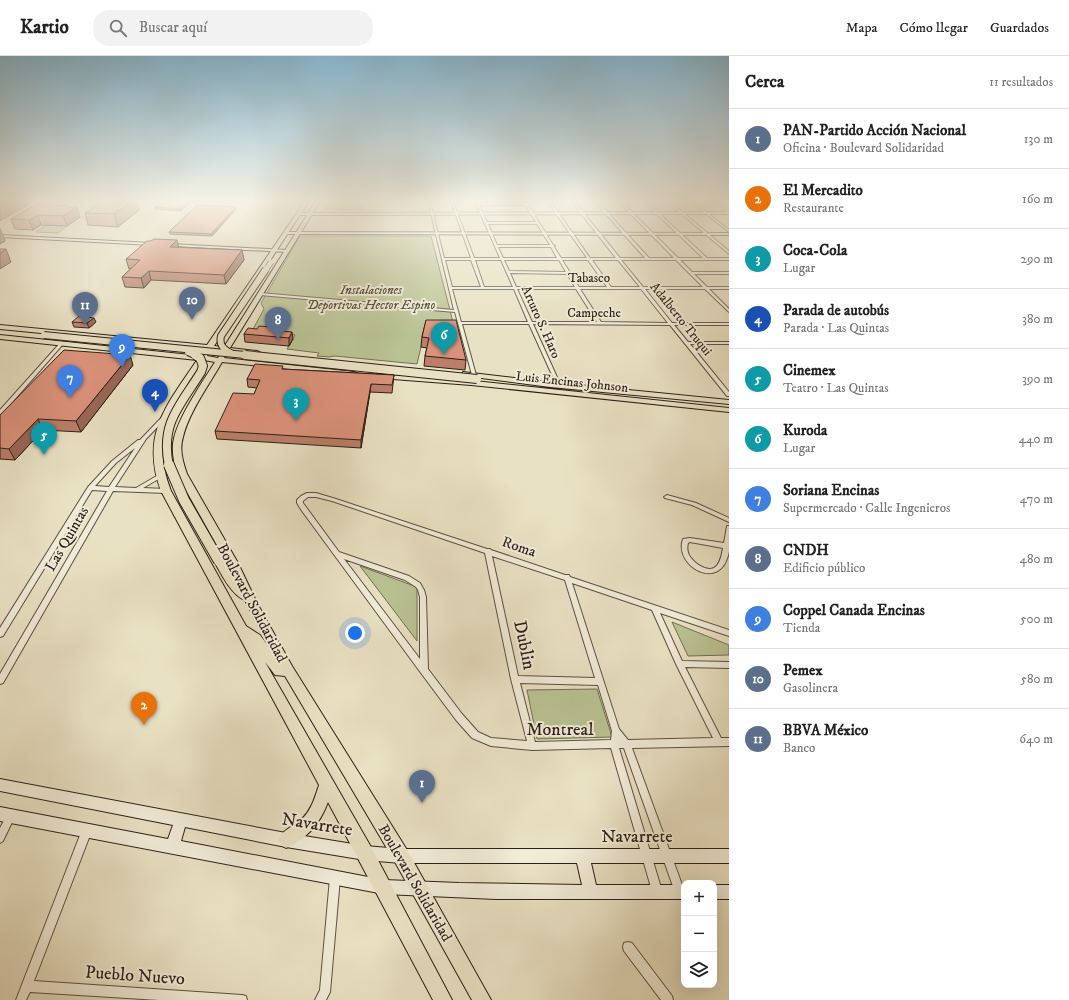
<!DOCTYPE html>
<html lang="es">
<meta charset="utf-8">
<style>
:root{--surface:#fff;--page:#f2f2f2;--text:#222;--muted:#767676;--line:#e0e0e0;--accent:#111827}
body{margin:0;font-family:"IM FELL DW Pica",serif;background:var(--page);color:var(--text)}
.controls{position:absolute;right:12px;bottom:12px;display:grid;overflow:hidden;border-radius:8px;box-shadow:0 4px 16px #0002}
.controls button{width:36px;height:36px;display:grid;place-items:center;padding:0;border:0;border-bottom:1px solid var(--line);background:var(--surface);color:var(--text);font:20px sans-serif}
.you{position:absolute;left:355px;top:577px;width:14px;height:14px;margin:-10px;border:3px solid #fff;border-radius:50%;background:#1a73e8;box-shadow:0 0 0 6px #1a73e833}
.badge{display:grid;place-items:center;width:26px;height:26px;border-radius:50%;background:var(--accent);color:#fff;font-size:13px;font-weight:700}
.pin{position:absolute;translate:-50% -33px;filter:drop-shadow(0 1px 2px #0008)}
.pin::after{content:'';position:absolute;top:21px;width:14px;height:12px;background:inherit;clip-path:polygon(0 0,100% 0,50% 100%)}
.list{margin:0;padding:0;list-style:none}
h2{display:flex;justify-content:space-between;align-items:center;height:52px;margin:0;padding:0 16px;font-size:17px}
h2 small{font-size:13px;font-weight:400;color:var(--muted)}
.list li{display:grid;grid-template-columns:26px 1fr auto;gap:12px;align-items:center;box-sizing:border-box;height:60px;padding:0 16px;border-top:1px solid var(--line)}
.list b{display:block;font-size:15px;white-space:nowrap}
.list p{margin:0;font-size:13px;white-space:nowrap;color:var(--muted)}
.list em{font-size:13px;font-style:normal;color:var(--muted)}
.icon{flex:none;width:22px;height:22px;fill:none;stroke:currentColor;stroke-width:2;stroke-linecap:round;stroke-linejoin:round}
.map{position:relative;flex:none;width:729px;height:944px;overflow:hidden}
header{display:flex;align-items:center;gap:24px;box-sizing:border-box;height:56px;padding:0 20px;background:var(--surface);border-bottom:1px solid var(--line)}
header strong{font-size:19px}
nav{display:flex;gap:22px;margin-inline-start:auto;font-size:14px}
.search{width:280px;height:36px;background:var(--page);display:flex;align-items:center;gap:10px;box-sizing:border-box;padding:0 14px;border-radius:16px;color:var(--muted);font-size:15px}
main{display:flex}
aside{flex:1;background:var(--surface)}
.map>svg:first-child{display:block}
.green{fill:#b9c292;stroke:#727054}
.water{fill:#97beb2;stroke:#6c7e74}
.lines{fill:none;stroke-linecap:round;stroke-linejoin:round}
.street-casing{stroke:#5b5042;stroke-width:2}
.secondary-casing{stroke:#2c1f17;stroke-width:2}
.primary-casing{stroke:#2c1f17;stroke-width:2}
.street{fill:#f1ecd8;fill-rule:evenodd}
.secondary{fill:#f1ecd8;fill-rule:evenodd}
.primary{fill:#e9e1c3;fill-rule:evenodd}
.primary-bridge-far3-casing{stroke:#2c1f17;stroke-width:6;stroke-linecap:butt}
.primary-bridge-far2-casing{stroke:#2c1f17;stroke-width:8;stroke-linecap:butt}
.primary-bridge-far1-casing{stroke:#2c1f17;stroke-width:10;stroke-linecap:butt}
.primary-bridge-casing{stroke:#2c1f17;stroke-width:12;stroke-linecap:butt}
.primary-bridge-far3{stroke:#e9e1c3;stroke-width:5}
.primary-bridge-far2{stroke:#e9e1c3;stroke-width:6}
.primary-bridge-far1{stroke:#e9e1c3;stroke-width:8}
.primary-bridge{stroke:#e9e1c3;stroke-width:10}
.wall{fill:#bc7e6a;stroke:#2c1f17}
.shaded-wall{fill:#996656;stroke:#2c1f17}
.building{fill:#db927b;stroke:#2c1f17}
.labels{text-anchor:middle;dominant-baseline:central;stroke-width:4;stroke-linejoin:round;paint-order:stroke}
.far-street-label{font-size:13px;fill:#2c1f17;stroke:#f1ecd8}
.far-park-label{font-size:13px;font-style:italic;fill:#56503c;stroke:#f1ecd8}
.street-label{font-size:15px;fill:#2c1f17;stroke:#f1ecd8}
.near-street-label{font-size:18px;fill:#2c1f17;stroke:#f1ecd8}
</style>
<header>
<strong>Kartio</strong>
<div class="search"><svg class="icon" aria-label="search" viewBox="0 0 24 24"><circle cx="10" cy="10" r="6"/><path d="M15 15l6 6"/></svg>Buscar aquí</div>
<nav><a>Mapa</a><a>Cómo llegar</a><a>Guardados</a></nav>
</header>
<main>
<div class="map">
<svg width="729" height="944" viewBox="0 0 729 944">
<rect width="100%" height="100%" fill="#e9e1c3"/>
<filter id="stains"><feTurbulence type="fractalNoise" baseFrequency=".005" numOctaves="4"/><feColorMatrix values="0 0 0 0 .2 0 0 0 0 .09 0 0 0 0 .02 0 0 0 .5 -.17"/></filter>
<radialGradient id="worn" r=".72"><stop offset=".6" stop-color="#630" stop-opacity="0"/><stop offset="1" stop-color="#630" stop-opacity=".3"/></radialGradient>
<path class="green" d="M328,145C340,145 353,143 362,151V154L326,153H324Z
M46,169L67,170L58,177L36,176Z
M300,180H431L455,274H425L417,308L335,300L329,301L317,300L319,297L287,293L295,279L252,275L264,253L261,247Z
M360,510L417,531V585Z
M672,566L729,589V599L688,600Z
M597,633L612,681L537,683L527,634Z"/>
<path class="water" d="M274,258L290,259L279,275L263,274Z"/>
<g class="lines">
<g class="street-casing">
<path id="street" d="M428,145H430L444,202H471L451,145H453L474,202H500L485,168L484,167V166L475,145H477L478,147H524L523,145H526L553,189L555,190L554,191L561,202H587L547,145H550L590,202H616L571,145H574L620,202H645L594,145H597L649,202H674L618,145H621L678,202H703L643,145H646L707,202H729V204H680L692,216H729V218H694L707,231H729V233H709L729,253V256L705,233H645L672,267H729V269H674L688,286H729V288H690L729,336V340H727L670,269L533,268L561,330L559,331L557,330L529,268H462L476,319L474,320L472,319L455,256L260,239L258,238L260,237L454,254ZM479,149H525L536,166H487ZM488,168H537L550,189H497ZM498,191H551L557,202H503ZM445,204H471L481,231H452ZM475,204H501L513,231H484ZM504,204H559L566,216L509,215ZM562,204H588L607,231H579ZM592,204H618L640,231H611ZM621,204H676L703,231H643ZM510,217L567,218L575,231H516ZM452,233H514L528,266H461ZM517,233H576L597,266H532ZM580,233H641L668,267L601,266Z
M666,145H669L729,195V198Z
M690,145H693L729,174V176Z
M714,145H717L729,155V157Z
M61,286L64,287L2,358H0V354Z
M163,360H167V361L146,383L115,431L136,432L160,418L162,419L163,420L162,421L143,432L166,433L169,435L166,437L113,435L3,627L0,628V618L107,435L92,434L3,580L0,581V572L88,431L112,405L138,384H140ZM135,392L109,431L95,430L116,407Z
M307,437H316L336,443L487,493H490L491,494L565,519H569L570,521L729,574V580L660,557L682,605L729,606V612L685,611L721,682H729V690L632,692L684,834L683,839L680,841L677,839L675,836L624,692H619L662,835L660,838L657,840L654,838L652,835L611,692L532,694L491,690L472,682L456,664L421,617L302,455L297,447V444L301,440ZM308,441H316L332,445L485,497L511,623L527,685L491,682L478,676L462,658L428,613L426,541L424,534L420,527L409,520L339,496L303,447V445ZM492,500L565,524L595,622L518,620ZM344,503L405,524L416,531L418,534L420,541V603ZM572,527L652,554L676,608L713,682L628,684L619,673ZM520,627L598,629L612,675L611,684L535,686Z
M667,439L696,447L729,462V466L692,449L665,442L664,441Z
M727,470H729C729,478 729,487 729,495C722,538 673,510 683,483L690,482L724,487ZM690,486L723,492C722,498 720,509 714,512C705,516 693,506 689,499C687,495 687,491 688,487Z
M11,756L14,757L15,760L3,785L0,787V772L8,757Z
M87,769L90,771L92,774L34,925L242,939L246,940L247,944H159L30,936L26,944H16L82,774L84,771Z
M335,817L338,819L340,822L330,936L326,944H315L320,934L330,822L332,819Z
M628,886L632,887L672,940L673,944H661L624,895L623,891L624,887Z"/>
</g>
<g class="secondary-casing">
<path id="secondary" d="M729,156V158L299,159L297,158L299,157Z
M285,176L729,177V179L287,178Z
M0,179L287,194L289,195L287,196L0,181Z
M0,723L286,777L365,790L401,793H729V807H591L596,829H684V843H496L384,838L0,765V751L168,783L173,769L0,735ZM185,771L286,791L365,804L401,807H577L582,829L459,827L384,824L181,785Z
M714,829H729V843H714Z"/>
</g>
<g class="primary-casing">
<path id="primary" d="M305,145H309L214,290L224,291L316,145H320L230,292L257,295L261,297L257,299L228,296L224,302L354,316L358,318L354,320L222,306C209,329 189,356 183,381C179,394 183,406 187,418L238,507L257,547L292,610L407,794L491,944H472L395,806L285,620L275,619L265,606L371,791L452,944H433L328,746C321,766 307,783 286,792L281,789L278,784C282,774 294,770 302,763C312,753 315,741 319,729L161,435C140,378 167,349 197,304L0,283V279L200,300L205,293L0,273V269L207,289ZM211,294L222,295L218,302L207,300ZM204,304L215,306C202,327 180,358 174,382C171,394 174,406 177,418L234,520L223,502H215L214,505C220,516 232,540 245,544L271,594L260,579L246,570L171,435C149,378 174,350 204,304Z
M463,316L558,327L729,344V348L550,331L466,320L462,318Z
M377,318L465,324L729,352V356L471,329L380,322H377Z"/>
</g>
<use href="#street" class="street"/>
<use href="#secondary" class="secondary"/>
<use href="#primary" class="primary"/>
<g class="primary-bridge-far3-casing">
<path id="primary-bridge-far3" d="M266,214L271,206"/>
</g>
<g class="primary-bridge-far2-casing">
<path id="primary-bridge-far2" d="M44,279L255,300
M188,296L197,300
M231,297C223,293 219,289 221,280L266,213"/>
</g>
<g class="primary-bridge-far1-casing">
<path id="primary-bridge-far1" d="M245,299L477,323
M169,410C160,367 180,350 201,316L203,310L200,302L195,299"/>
</g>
<g class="primary-bridge-casing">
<path id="primary-bridge" d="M169,409L184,444L219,505"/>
</g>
<use href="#primary-bridge-far3" class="primary-bridge-far3"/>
<use href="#primary-bridge-far2" class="primary-bridge-far2"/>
<use href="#primary-bridge-far1" class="primary-bridge-far1"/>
<use href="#primary-bridge" class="primary-bridge"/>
</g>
<path class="wall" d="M188,146V148L181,155L155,153V151Z
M110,147L139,154L118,171L88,169L85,157Z
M68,148L65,150L80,161L67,170L41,169L33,174L15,173L11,163Z
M236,153L212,180L170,178L169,176Z
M179,191L242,194L244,204L226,228L151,224L144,232L125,231L122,221L131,213H129L126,203Z
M426,264L466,304L465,314L424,310L425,300L427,292L421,291L422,281Z
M72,266H96L89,272L74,271Z
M284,275L293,283L289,290L245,286L244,278Z
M133,309L81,376L43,374L15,404L0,403V359Z
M283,313L394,319L392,337L370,336L361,392L217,383L215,375L254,338L257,332L248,331L247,323Z"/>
<path class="shaded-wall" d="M8,145H28L29,148L0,165V150Z
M55,145H67L68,148L65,150L66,154L59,160Z
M132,145H137L139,154L118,171L114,158Z
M188,146V148L181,155V153Z
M77,151L80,161L67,170L63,160Z
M236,151V153L212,180L211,178Z
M38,159L41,169L33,174L29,164Z
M0,172L5,185L0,188Z
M177,184L179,193L170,191Z
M6,193L11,206L0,213V197Z
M242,194L244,204L226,228L224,219Z
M149,215L151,224L144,232L141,222Z
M94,262L96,266L89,272L87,267Z
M292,276L293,283L289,290V282Z
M130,299L133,309L81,376L76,365Z
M371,328L370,336L361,392V384Z
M38,363L43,374L15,404L9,393Z"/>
<path class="building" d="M0,145H8L0,150Z
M42,145H62L55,150L77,151L63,160L38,159L29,164L11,163Z
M112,145H132L114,158L85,157L101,146L110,147Z
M168,145H177L188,146L181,153L155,151Z
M197,149L236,151L211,178L169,176Z
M154,183L177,184L170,191L242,194L224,219L149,215L141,222L122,221L140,204L126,203L147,185H151Z
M0,193H6L0,197Z
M79,260L94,262L87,267L72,266Z
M426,264H456L466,304L425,300L429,282L422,281Z
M259,270L283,272L282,275L292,276L289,282L244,278L248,272L257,273Z
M64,294L130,299L76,365L38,363L9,393L0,392V359Z
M255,308L283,310L282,313L394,319L392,329L371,328L361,384L215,375L233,337L254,338L260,324L247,323Z"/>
<linearGradient id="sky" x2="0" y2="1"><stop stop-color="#87b8d2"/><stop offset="0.52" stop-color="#f5f2e4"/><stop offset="1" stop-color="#f5f2e4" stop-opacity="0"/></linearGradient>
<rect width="729" height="278" fill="url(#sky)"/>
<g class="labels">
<g class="far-street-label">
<text x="589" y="222">Tabasco</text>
<text x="594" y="257">Campeche</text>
<text transform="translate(681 263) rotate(51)">Adalberto Truqui</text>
<text transform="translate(541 266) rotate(66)">Arturo S. Haro</text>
<text transform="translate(572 326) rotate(6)">Luis Encinas Johnson</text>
</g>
<g class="far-park-label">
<text x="371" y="234">Instalaciones<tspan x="371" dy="15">Deportivas Hector Espino</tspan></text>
</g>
<g class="street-label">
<text transform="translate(67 483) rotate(-60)">Las Quintas</text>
<text transform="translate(519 491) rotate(19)">Roma</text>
<text transform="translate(252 547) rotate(62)">Boulevard Solidaridad</text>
<text transform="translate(415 827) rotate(60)">Boulevard Solidaridad</text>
</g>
<g class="near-street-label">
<text transform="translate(524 589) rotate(78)">Dublin</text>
<text x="560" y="674">Montreal</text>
<text transform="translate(317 769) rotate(9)">Navarrete</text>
<text x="637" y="781">Navarrete</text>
<text transform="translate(135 920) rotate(4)">Pueblo Nuevo</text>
</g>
</g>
<rect width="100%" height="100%" filter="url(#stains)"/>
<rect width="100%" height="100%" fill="url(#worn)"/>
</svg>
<div class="controls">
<button>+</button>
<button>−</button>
<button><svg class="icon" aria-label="layers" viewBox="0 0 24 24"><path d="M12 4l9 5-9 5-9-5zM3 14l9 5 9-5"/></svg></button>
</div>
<div class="you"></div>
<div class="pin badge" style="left:422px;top:747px;background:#5c6f8a">1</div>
<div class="pin badge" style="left:144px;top:669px;background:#e8710a">2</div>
<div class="pin badge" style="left:296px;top:365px;background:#0f9aa8">3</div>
<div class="pin badge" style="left:155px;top:356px;background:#1a4fb4">4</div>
<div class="pin badge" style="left:44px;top:399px;background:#0f9aa8">5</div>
<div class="pin badge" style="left:444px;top:299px;background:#0f9aa8">6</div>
<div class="pin badge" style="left:70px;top:342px;background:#3f7fe0">7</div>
<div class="pin badge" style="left:278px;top:284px;background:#5c6f8a">8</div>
<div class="pin badge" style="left:122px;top:311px;background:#3f7fe0">9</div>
<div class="pin badge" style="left:192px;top:264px;background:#5c6f8a">10</div>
<div class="pin badge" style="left:85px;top:269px;background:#5c6f8a">11</div>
</div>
<aside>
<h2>Cerca<small>11 resultados</small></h2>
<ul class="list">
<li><span class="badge" style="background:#5c6f8a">1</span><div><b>PAN-Partido Acción Nacional</b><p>Oficina · Boulevard Solidaridad</p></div><em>130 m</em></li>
<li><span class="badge" style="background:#e8710a">2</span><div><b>El Mercadito</b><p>Restaurante</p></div><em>160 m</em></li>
<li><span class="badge" style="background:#0f9aa8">3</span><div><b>Coca-Cola</b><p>Lugar</p></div><em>290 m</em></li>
<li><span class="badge" style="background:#1a4fb4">4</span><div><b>Parada de autobús</b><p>Parada · Las Quintas</p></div><em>380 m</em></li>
<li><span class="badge" style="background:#0f9aa8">5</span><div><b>Cinemex</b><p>Teatro · Las Quintas</p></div><em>390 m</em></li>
<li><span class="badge" style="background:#0f9aa8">6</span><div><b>Kuroda</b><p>Lugar</p></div><em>440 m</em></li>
<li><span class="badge" style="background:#3f7fe0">7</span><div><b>Soriana Encinas</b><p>Supermercado · Calle Ingenieros</p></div><em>470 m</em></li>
<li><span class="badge" style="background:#5c6f8a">8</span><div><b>CNDH</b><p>Edificio público</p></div><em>480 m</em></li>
<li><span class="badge" style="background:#3f7fe0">9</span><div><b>Coppel Canada Encinas</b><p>Tienda</p></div><em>500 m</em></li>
<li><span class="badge" style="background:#5c6f8a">10</span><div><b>Pemex</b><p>Gasolinera</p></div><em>580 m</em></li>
<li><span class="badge" style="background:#5c6f8a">11</span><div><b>BBVA México</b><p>Banco</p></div><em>640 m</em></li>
</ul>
</aside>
</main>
